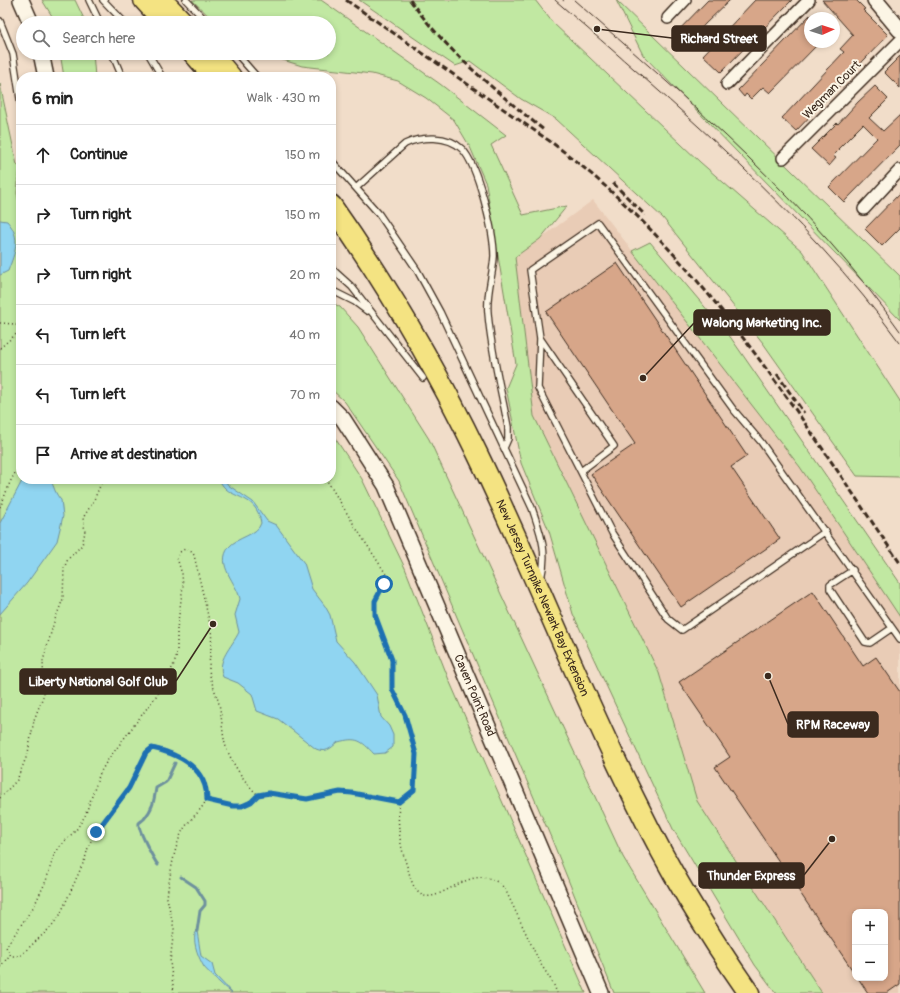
<!DOCTYPE html>
<meta charset="utf-8">
<style>
:root{--surface:#fff;--page:#f2f2f2;--text:#222;--muted:#767676;--line:#e0e0e0}
body{margin:0;font-family:Pangolin,sans-serif;background:var(--page);color:var(--text)}
.controls{position:absolute;right:12px;bottom:12px;display:grid;overflow:hidden;border-radius:8px;box-shadow:0 2px 6px #0003}
.controls button{width:36px;height:36px;display:grid;place-items:center;padding:0;border:0;border-bottom:1px solid var(--line);background:var(--surface);color:var(--text);font:20px sans-serif}
.compass{position:absolute;left:804px;top:12px;width:36px;height:36px;border-radius:50%;background:var(--surface);box-shadow:0 2px 6px #0003;rotate:87deg}
.stop{position:absolute;width:12px;height:12px;margin:-9px;border:3px solid #1f6fb2;border-radius:50%;background:#fff}
.stop.end{background:#1f6fb2;border-color:#fff;box-shadow:0 1px 4px #0008}
.list{margin:0;padding:0;list-style:none}
h2{display:flex;justify-content:space-between;align-items:center;height:52px;margin:0;padding:0 16px;font-size:17px}
h2 small{font-size:13px;font-weight:400;color:var(--muted)}
.list li{display:grid;grid-template-columns:26px 1fr auto;gap:12px;align-items:center;box-sizing:border-box;height:60px;padding:0 16px;border-top:1px solid var(--line)}
.list b{display:block;font-size:15px;white-space:nowrap}
.list em{font-size:13px;font-style:normal;color:var(--muted)}
.icon{flex:none;width:22px;height:22px;fill:none;stroke:currentColor;stroke-width:2;stroke-linecap:round;stroke-linejoin:round}
.map{position:relative;flex:none;width:900px;height:993px;overflow:hidden}
.search{position:absolute;background:var(--surface);box-shadow:0 2px 6px #0003;left:16px;top:16px;width:320px;height:44px;display:flex;align-items:center;gap:10px;box-sizing:border-box;padding:0 14px;border-radius:22px;color:var(--muted);font-size:15px}
.panel{position:absolute;background:var(--surface);box-shadow:0 2px 6px #0003;left:16px;top:72px;width:320px;height:412px;border-radius:16px}
.map>svg:first-child{display:block}
.built{fill:#e9ccb6;fill-rule:evenodd}
.green{fill:#c1e8a2;stroke:#7e8960}
.water{fill:#90d5f1;stroke:#6e919d}
.lines{fill:none;stroke-linecap:round;stroke-linejoin:round}
.stream{stroke:#6e919d;stroke-width:3}
.building{fill:#d7a689;stroke:#3b2a1e}
.lane-casing{stroke:#3b2a1e;stroke-width:8}
.street-casing{stroke:#3b2a1e;stroke-width:14}
.secondary-casing{stroke:#3b2a1e;stroke-width:18}
.highway-casing{stroke:#3b2a1e;stroke-width:23}
.path{stroke:#3b2a1e;stroke-width:1.5;stroke-dasharray:1 3;stroke-linecap:butt}
.lane{stroke:#fcf5e5;stroke-width:5.5}
.street{stroke:#fcf5e5;stroke-width:11}
.secondary{stroke:#fcf5e5;stroke-width:15}
.highway{stroke:#f4e382;stroke-width:20}
.tram{stroke:#3b2a1e;stroke-width:1}
.rail{stroke:#3b2a1e;stroke-width:3;stroke-dasharray:6 3;stroke-linecap:butt}
.route{stroke:#1f6fb2;stroke-width:5}
.labels{text-anchor:middle;dominant-baseline:central;stroke-width:4;stroke-linejoin:round;paint-order:stroke}
.street-label{font-size:12px;fill:#3b2a1e;stroke:#fcf5e5}
.leader{fill:none;stroke:#3b2a1e;stroke-width:1.5}
.callout-dot{fill:#3b2a1e;stroke:#fcf5e5;stroke-width:1.5}
.callout{fill:#3b2a1e;stroke:#3b2a1e;stroke-width:1.5}
.callout-label{font-size:13px;text-anchor:middle;font-weight:bold;fill:#fff}
</style>
<div class="map">
<svg width="900" height="993" viewBox="0 0 900 993">
<rect width="100%" height="100%" fill="#f1ddc9"/>
<filter id="ink" filterUnits="userSpaceOnUse"><feTurbulence type="fractalNoise" baseFrequency=".025" numOctaves="2"/><feDisplacementMap in="SourceGraphic" scale="8" xChannelSelector="R" yChannelSelector="G"/><feConvolveMatrix kernelMatrix="1 2 1 2 8 2 1 2 1" color-interpolation-filters="sRGB"/></filter>
<g filter="url(#ink)">
<path class="built" d="M593,200L800,467L900,617V993H822L697,801L659,673L534,416L515,257ZM855,912H885V978H855Z"/>
<path class="green" d="M42,0H75L86,23H53L52,16Z
M192,0H321L440,84L506,135L491,145L523,215L567,206L540,239L515,257L534,416L659,673L697,801L822,993H776L755,965L673,829L573,614L549,531L521,463L506,388L516,364L486,184L470,147L454,120L426,98L398,81L372,74L302,66L261,53H329V23H216Z
M359,0H535L553,23L700,162L802,251L900,401V477L857,476L763,343L663,218L556,119L521,99L470,61L455,66Z
M616,0L900,276V320L643,55Z
M60,53H93L95,77H64Z
M0,84L17,165L20,166L17,193L21,213V479H331V432L362,479L405,568L449,680L586,993H0Z
M650,242L731,338L900,583V617L800,467L632,251Z
M331,302L340,307L358,327L429,439L623,857L705,993H614L552,840L399,481L345,402L331,389Z"/>
<path class="water" d="M0,220L7,221C22,238 15,252 8,271L0,275Z
M23,479H50C54,486 55,494 61,500L63,516L57,541L27,583L0,614V523Z
M219,479H224L228,485L253,502L267,521L276,525L304,563L312,589L325,606L330,615L336,641L355,662L377,695L381,717L389,726L393,735V747L385,753L374,754C361,740 357,737 338,742C330,749 326,753 316,749L278,719L257,711L252,694L238,683L223,677C216,660 232,647 239,632L235,615L240,599C237,583 215,565 229,547C237,537 258,535 261,523C256,491 228,502 219,479Z
M197,931L201,956L212,964L215,975L232,993C229,992 206,970 204,967C199,958 193,945 195,934Z"/>
<g class="lines">
<path class="stream" d="M158,865C154,860 137,828 139,823C140,822 143,820 144,819C153,808 154,801 156,788L166,782L175,763
M181,877L196,887L205,901V905L200,911L197,931"/>
</g>
<path class="building" d="M708,0H730L705,24L698,32L700,34L685,48L673,36Z
M755,0H792L721,72L703,55Z
M822,0H856L865,9L863,10L888,35L796,131L782,118L844,52L840,49L853,35Z
M810,15V42H820L770,93L763,87L751,99L746,94L744,97L738,90Z
M900,56V88L884,72Z
M875,86L888,99L869,118L883,131L900,115V145L844,202L829,187L877,138L863,124L838,149L839,150L833,156L836,158L829,166L811,149L837,123L838,124L858,102Z
M900,193V228L882,246L865,229Z
M617,263L747,456L731,467L780,539L681,607L591,474L635,444L546,312Z
M813,591L863,666L876,657L900,692V984L887,993H868L858,978H885V912H855V974L715,767L730,757L679,682Z"/>
<g class="lines">
<g class="lane-casing">
<path id="lane" d="M89,0L100,23
M103,0L125,23
M186,0L208,23
M0,21L13,54L21,105
M112,53L122,77
M148,53L162,77
M236,53L257,77
M331,160L379,214L417,270L440,312L532,508C541,535 548,551 541,579
M356,188L405,144C421,136 448,135 462,149C478,165 494,233 494,256C493,275 486,294 488,313C491,351 501,390 508,427V439L504,448
M331,268L352,287L423,378
M331,290L355,302L367,311
M540,338L614,446L581,471
M826,531L682,630L668,619L612,533L538,388L540,338L530,270L598,223L733,409L761,442L900,639
M853,570L830,585V589L865,642L870,643L892,628"/>
</g>
<g class="street-casing">
<path id="street" d="M668,18L685,0
M727,84L809,0
M783,158L900,41
M864,209L900,170"/>
</g>
<g class="secondary-casing">
<g id="secondary">
<path d="M21,0L31,23"/>
<path d="M875,0L900,30"/>
<path d="M41,53L46,77"/>
<path id="s1" d="M331,407L343,419L386,486L601,993"/>
</g>
</g>
<g class="highway-casing">
<g id="highway">
<path d="M144,0L165,23"/>
<path d="M162,0L184,23"/>
<path d="M193,53L214,77"/>
<path d="M211,53L231,77"/>
<path id="s2" d="M331,205C386,283 435,366 477,453C533,568 579,689 637,804C669,870 707,933 749,993"/>
</g>
</g>
<path class="path" d="M563,0L564,1
M0,323L14,324L21,327
M0,348L21,330
M0,507C6,495 11,474 21,466
M0,798L17,780L28,753L34,720L44,694L43,661L54,622L63,599L64,568L68,559L82,545L85,532L83,518L93,502L103,479
M207,799C229,805 240,812 258,795
M399,803C397,824 400,848 408,869C410,876 412,885 417,891C436,914 473,853 505,889L540,963L553,983L557,993
M0,967L10,955
M174,993L170,962L174,929L167,898L168,889C171,870 174,849 182,832C188,820 201,812 206,800C213,785 193,764 181,758C172,754 160,746 149,749L129,788L89,844L85,859L60,915L50,928L20,956H11L6,947L34,906L46,881L54,855L60,846L76,830L85,816L100,773L107,761L163,687L174,664L177,655V629L183,586L182,574L177,558L180,552L185,549L192,552L194,555L211,629C213,644 209,655 209,669C210,681 216,692 219,704C222,717 222,731 225,744C231,762 244,782 258,795L282,794L295,798L307,799L340,792L352,793L399,802L414,790L416,755L405,715L392,689L391,660L375,615V601L386,580V574L356,528L326,479"/>
<use href="#lane" class="lane"/>
<use href="#street" class="street"/>
<use href="#secondary" class="secondary"/>
<use href="#highway" class="highway"/>
<path class="tram" d="M555,0C677,107 803,211 900,343
M574,0C691,103 810,203 900,331"/>
<path class="rail" d="M346,0L551,142C700,252 797,413 900,563
M410,0C447,52 496,91 545,131
M613,183L645,215
M777,374L804,413"/>
</g>
</g>
<g class="lines" filter="url(#ink)">
<path class="route" d="M96,832L129,788L146,753L152,748C179,754 207,768 207,800L233,806H242L251,802L258,795L269,793L307,799L340,792L352,793L399,802L414,790L416,754L405,715L392,689V660L375,615V601L384,584"/>
</g>
<g class="labels">
<g class="street-label">
<text transform="translate(832 90) rotate(-45)">Wegman Court</text>
<text stroke="none"><textPath href="#s2" startOffset="447">New Jersey Turnpike Newark Bay Extension</textPath></text>
<text stroke="none"><textPath href="#s1" startOffset="324">Caven Point Road</textPath></text>
</g>
</g>
<path class="leader" d="M597 29L672 38M643 378L694 323M213 624L176 681M768 676L788 724M832 839L804 875"/>
<g class="callout-dot">
<circle cx="597" cy="29" r="4"/>
<circle cx="643" cy="378" r="4"/>
<circle cx="213" cy="624" r="4"/>
<circle cx="768" cy="676" r="4"/>
<circle cx="832" cy="839" r="4"/>
</g>
<g class="callout">
<rect x="672" y="26" width="94" height="25" rx="4"/>
<rect x="694" y="310" width="136" height="25" rx="4"/>
<rect x="20" y="669" width="156" height="25" rx="4"/>
<rect x="788" y="712" width="90" height="25" rx="4"/>
<rect x="699" y="863" width="105" height="25" rx="4"/>
</g>
<g class="callout-label">
<text x="719" y="43">Richard Street</text>
<text x="762" y="327">Walong Marketing Inc.</text>
<text x="98" y="686">Liberty National Golf Club</text>
<text x="833" y="729">RPM Raceway</text>
<text x="751" y="880">Thunder Express</text>
</g>
</svg>
<div class="controls">
<button>+</button>
<button>−</button>
</div>
<svg class="compass" viewBox="-18 -18 36 36"><path d="M0-13l5 13h-10z" fill="#e53935"/><path d="M0 13l5-13h-10z" fill="#767676"/></svg>
<div class="stop" style="left:384px;top:584px"></div>
<div class="stop end" style="left:96px;top:832px"></div>
<div class="search"><svg class="icon" aria-label="search" viewBox="0 0 24 24"><circle cx="10" cy="10" r="6"/><path d="M15 15l6 6"/></svg>Search here</div>
<section class="panel">
<h2>6 min<small>Walk · 430 m</small></h2>
<ul class="list">
<li><svg class="icon" aria-label="ahead" viewBox="0 0 24 24"><path d="M12 20V5M6 11l6-6 6 6"/></svg><div><b>Continue</b></div><em>150 m</em></li>
<li><svg class="icon" aria-label="right" viewBox="0 0 24 24"><path d="M7 20v-9h11M14 6l5 5-5 5"/></svg><div><b>Turn right</b></div><em>150 m</em></li>
<li><svg class="icon" aria-label="right" viewBox="0 0 24 24"><path d="M7 20v-9h11M14 6l5 5-5 5"/></svg><div><b>Turn right</b></div><em>20 m</em></li>
<li><svg class="icon" aria-label="left" viewBox="0 0 24 24"><path d="M17 20v-9H6M10 6l-5 5 5 5"/></svg><div><b>Turn left</b></div><em>40 m</em></li>
<li><svg class="icon" aria-label="left" viewBox="0 0 24 24"><path d="M17 20v-9H6M10 6l-5 5 5 5"/></svg><div><b>Turn left</b></div><em>70 m</em></li>
<li><svg class="icon" aria-label="arrive" viewBox="0 0 24 24"><path d="M6 21V4h12l-3 4 3 4H6"/></svg><div><b>Arrive at destination</b></div></li>
</ul>
</section>
</div>
